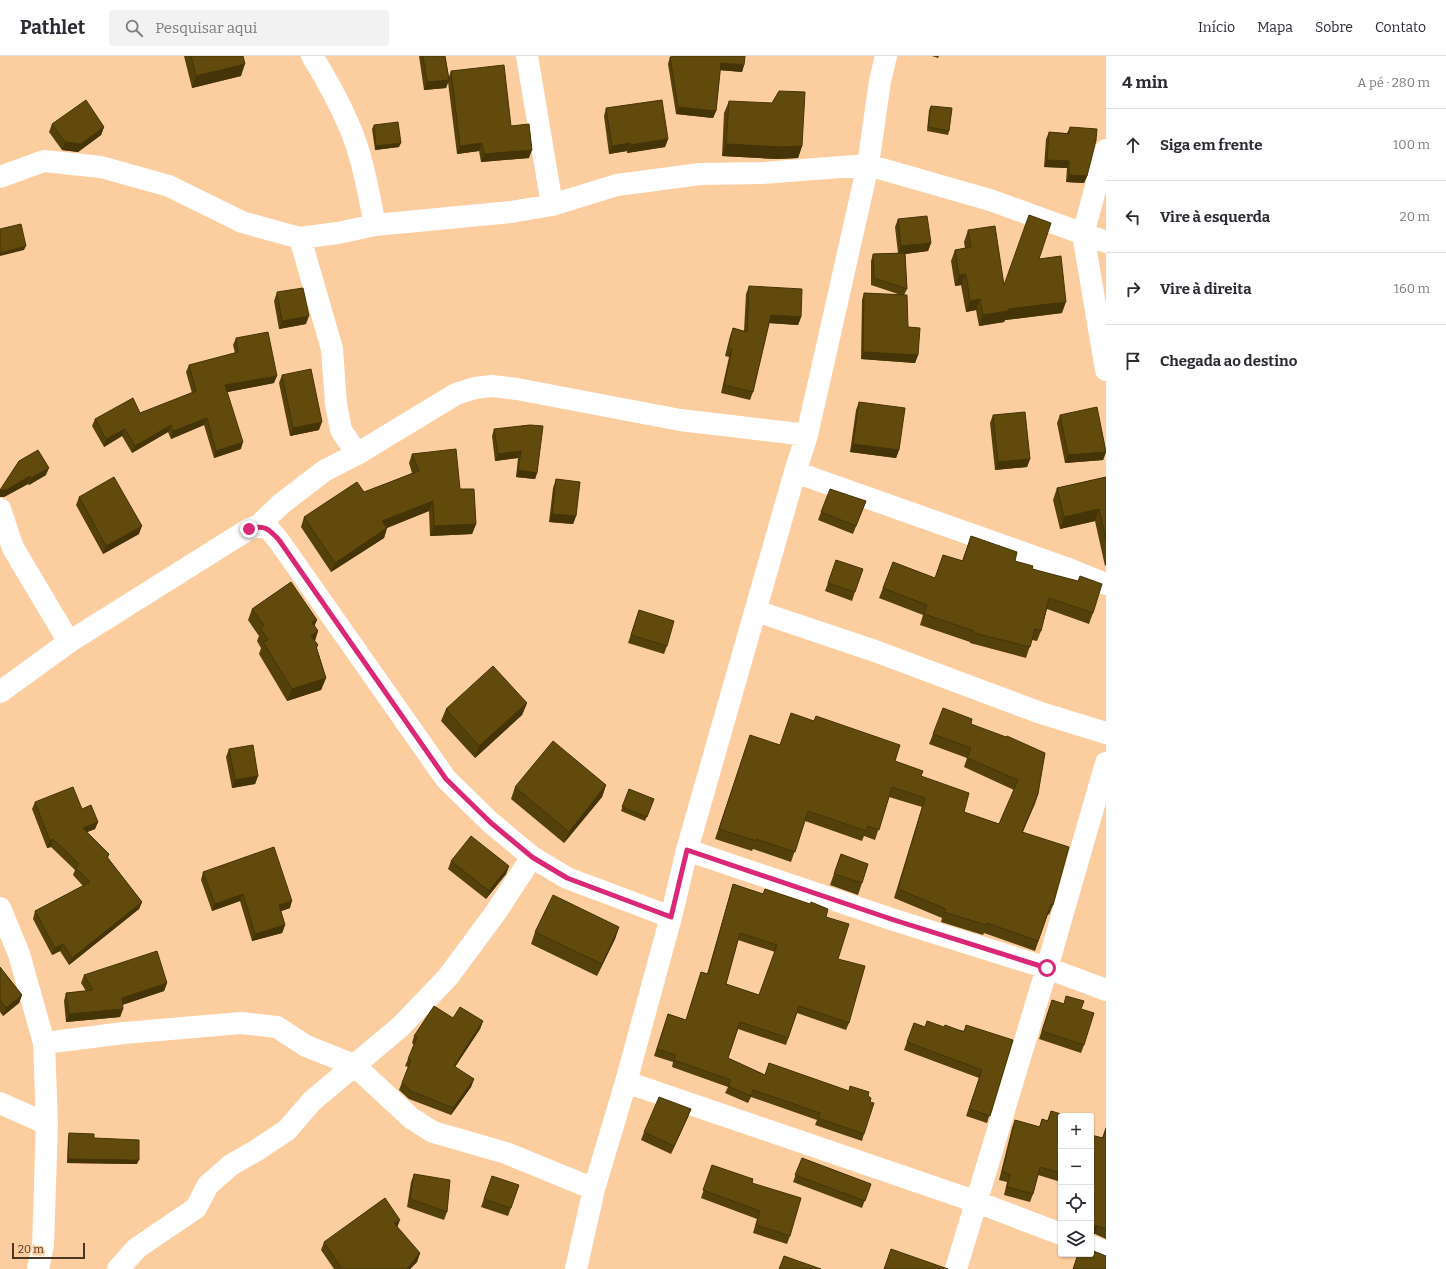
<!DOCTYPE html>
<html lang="pt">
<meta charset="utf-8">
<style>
:root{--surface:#fff;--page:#f2f2f3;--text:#2b2b33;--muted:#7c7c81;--line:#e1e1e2}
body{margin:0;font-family:Bitter,serif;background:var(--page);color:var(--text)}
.controls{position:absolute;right:12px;bottom:12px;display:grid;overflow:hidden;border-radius:4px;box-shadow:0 1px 3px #0004}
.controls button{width:36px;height:36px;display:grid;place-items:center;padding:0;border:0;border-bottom:1px solid var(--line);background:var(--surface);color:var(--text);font:20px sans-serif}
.scale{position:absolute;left:12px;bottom:10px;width:73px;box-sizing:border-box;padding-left:4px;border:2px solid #4a3724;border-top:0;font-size:11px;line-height:14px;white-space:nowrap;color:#4a3724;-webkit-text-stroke:3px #fccd9e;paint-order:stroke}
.stop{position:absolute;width:12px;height:12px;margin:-9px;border:3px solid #db2777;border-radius:50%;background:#fff}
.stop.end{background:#db2777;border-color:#fff;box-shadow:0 1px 4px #0008}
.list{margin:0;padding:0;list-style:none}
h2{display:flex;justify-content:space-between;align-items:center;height:52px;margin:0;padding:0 16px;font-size:17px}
h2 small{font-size:13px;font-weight:400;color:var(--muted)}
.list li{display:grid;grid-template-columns:26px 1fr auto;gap:12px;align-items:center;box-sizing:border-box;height:72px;padding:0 16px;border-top:1px solid var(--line)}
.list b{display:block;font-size:15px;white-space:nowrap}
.list em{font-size:13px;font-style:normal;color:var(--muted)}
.icon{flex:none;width:22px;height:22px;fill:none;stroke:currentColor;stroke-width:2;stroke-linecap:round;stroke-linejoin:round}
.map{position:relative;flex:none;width:1106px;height:1213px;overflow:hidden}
header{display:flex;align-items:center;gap:24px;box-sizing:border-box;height:56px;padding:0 20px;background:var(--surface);border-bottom:1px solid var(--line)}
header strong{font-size:19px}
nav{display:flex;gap:22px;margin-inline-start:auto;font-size:14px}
.search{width:280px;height:36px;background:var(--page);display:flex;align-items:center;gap:10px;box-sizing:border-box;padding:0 14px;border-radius:4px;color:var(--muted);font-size:15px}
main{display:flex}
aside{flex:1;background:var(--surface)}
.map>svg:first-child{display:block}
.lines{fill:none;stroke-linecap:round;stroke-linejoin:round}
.street{stroke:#fff;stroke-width:22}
.wall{fill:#53400a;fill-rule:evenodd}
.shaded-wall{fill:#443408}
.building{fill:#614a0c;stroke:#443408;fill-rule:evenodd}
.route{stroke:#db2777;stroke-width:5}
</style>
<header>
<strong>Pathlet</strong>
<div class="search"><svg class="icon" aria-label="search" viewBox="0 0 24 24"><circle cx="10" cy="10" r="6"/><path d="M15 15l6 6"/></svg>Pesquisar aqui</div>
<nav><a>Início</a><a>Mapa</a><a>Sobre</a><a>Contato</a></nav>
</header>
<main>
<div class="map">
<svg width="1106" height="1213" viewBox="0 0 1106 1213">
<rect width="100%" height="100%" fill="#fccd9e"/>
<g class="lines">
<path class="street" d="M312,0C325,21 337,42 347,65C362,97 368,134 375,169
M527,0L552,149
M1106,94L1083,178L1106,314
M0,121L44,105L101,111L169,130L242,166L300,182L338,177L375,169L511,156L552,149L617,129L700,118L762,117L868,109L990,144L1106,186
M300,182L332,293L336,348L341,374L357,398
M795,416L1066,512L1106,528
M0,453L13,492L69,586
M258,470L269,473L279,485L446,723L490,766L532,801L567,822L671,861
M756,555L875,595L1041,657L1106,677
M0,636L69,586L249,473L258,470L281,448L324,415L357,398L456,338L475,332L492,330L517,333L680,364L807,379
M687,794L894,864L1047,912L1106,934
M0,852L19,898L44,987L47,1068L43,1189L38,1213
M44,987L124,977L241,967L277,971L306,990L354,1009L411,1062L433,1076L506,1097L594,1133
M626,1026L977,1146L1061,1178
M0,1047L47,1068
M1091,1190L1106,1196
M118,1213L137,1192L196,1152L208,1129L231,1109L257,1094L287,1074L312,1045L400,971L448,921L496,856L532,801
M576,1213L594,1133L626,1026L671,861L687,794L795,416L807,379L868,109L880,25L886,0
M956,1213L1047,912L1106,707"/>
</g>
<path class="wall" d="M184,0H243L241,20L192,32Z
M419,0H445L449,21L451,15L511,70L529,102L481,106L479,95L457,98L448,26L446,32L424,34Z
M932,0H939L938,2Z
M670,1L744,9L742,16L720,14L716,55L713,62L676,58L668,8Z
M729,45L802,90L798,102L777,103L722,100L724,57Z
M931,50L949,75L948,79L927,75L929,54Z
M606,52L668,83L665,91L627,97V95L609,98L604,60Z
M52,68L104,71L101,79L78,96L62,94L49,76Z
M374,69L399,91L375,94L372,73Z
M1070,71L1087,120L1084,127L1066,126L1067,112L1044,111L1046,83L1049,76L1067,77Z
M898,163L931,187L928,195L905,198L907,233L904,239L908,271L918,299L915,307L861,303L862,244L864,237L901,239L871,229V205L873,198L898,197L895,171Z
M968,174L1004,229L1039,203L1062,257L1005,264L1004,266L979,270L976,254L966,256L961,229L955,230L951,205L955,194L965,192L964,186Z
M749,230L801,261L798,269L769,267L753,336L750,344L721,337L729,301L725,300L730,280L733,272L744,275L746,238Z
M277,236L306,268L279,273L274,245Z
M236,282L274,327L227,336L241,393L214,402L204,369L171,383L168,376L132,397L122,380L104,391L92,370L95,363L140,357L192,337L186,316L189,309L235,297L233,289Z
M282,319L319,374L290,380L279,327Z
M859,346L899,394L896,402L850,396L856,354Z
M993,359L1030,403L1027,411L995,414L990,367Z
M1060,359L1106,396L1103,404L1065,407L1057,367Z
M530,369L537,417L535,423L516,421L518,402L495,405L492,380L494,373Z
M412,398L460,433L476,468L472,478L430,480L429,455L387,472L384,482L331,516L301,471L304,461L412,417L409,407Z
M19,405L46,419L29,429L28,428L4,441Z
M1106,421V509L1105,510L1095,465L1060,473L1053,444L1057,432Z
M556,423L576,460L573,468L549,466L553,432Z
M79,441L139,478L103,498L76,449Z
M866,445L853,478L818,464L821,456Z
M971,480L1015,505L1032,513L1093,557L1089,568L1047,553L1041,575L1037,585L1032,584L1026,602L970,587V586L920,569L923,559L879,542L893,506L935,522L943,499L962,505Z
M836,504L855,536L852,545L825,535Z
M252,553L317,564L314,569L318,575L315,585L318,589L317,592L326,622L321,634L287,645L259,598L261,592L257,585L259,580L248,564Z
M639,554L667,590L664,598L628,587Z
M527,647L522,659L475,702L441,665L446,653Z
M971,668L1038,738L1023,776L1053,849L1049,859L1048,858L1035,895L984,877L983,879L941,866L942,862L894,842L922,751L889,741L875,784L864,780L862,785L805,765L791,806L753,793L752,795L715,783L747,688L780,689L895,705L921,720L964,756L999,768L1014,734L964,711L967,702L929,688L933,678Z
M229,693L258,720L255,728L232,732L226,701Z
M606,729L602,741L564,787L511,743L515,731Z
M629,733L654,743L645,765L621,755Z
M35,746L82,753L98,766L95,773L87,776L109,798L108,802L142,846L139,853L69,909L60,895L52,899L33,863L35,855L83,830L73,819L75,814L51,791L47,792L32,753Z
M841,798L862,827L858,839L830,829Z
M451,805L509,810L506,818L486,843L448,813Z
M203,816L290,852L281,855L285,869L282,877L252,885L240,845L212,855L201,824Z
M733,828L763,838L765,833L826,861L838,903L849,967L846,974L797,957L786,989L738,973L728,1002L765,1019L769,1007L848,1035L868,1040L870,1046L864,1078L862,1085L815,1069L817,1064L751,1041L748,1047L725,1037L728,1031L672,1011L673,1006L654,1000L668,958L686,964L701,916L707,918ZM738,884L775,896L759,939L726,928Z
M619,871L615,883L597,920L531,888L535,876Z
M0,911L22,939L19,947L3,960L0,956Z
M84,919L167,927L164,935L122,949L123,953L120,961L66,966L64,945L66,937L86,935L81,927Z
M1052,944L1081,953L1084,989L1081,997L1039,983Z
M453,962L483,965L480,973L455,1011L474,1023L471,1031L451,1059L409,1043L399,1034L408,1011L405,1010L414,989L412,987L414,980Z
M914,967L925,971H944L1013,984L987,1067L966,1060L979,1022L904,994Z
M691,1053L688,1061L671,1098L641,1084L644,1076Z
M1051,1055L1061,1060V1126L1038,1119L1033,1138L1030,1146L1004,1139L1007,1126L999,1124L1012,1072L1015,1064L1039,1071L1042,1063L1047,1065Z
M1106,1071V1183L1095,1178H1091V1079L1102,1082Z
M69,1077L137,1108L67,1107L68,1081Z
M802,1102L871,1128L862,1152L793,1126Z
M712,1109L752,1127L790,1180L787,1188L753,1177L757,1163L701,1142Z
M414,1118L447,1156L444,1164L407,1151L411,1126Z
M492,1120L511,1152L508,1160L481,1151Z
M324,1186L420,1197L417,1206L410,1213H334L321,1194Z"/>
<path class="shaded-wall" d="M721,7L744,9L742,16L718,14Z
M245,8L241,20L192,32L196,20Z
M449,24L446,32L424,34L427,26Z
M678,51L716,55L713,62L676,58Z
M104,71L101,79L78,96L62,94L65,86Z
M668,83L665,91L627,97L630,89Z
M401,87L399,91L375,94L376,90Z
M482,87L479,95L457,98L460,90Z
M630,87L627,95L609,98L612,90Z
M726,88L802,90L798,102L777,103L722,100Z
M532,94L529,102L481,106L484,98Z
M1047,104L1069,105L1067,112L1044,111Z
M1069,119L1087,120L1084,127L1066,126Z
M931,187L928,195L898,199L901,190Z
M26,190L24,194L0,200V197Z
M966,218L961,229L955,230L959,219Z
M980,243L976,254L966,256L970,245Z
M1066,246L1062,257L1005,264L1004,266L979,270L983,259L1008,253Z
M771,259L801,261L798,269L768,267Z
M309,260L306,268L279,273L282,265Z
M863,296L918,299L915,307L861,303Z
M277,320L274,327L223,337L225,329Z
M207,362L204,369L171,383L173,375Z
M322,366L319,374L290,380L293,372Z
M171,369L168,376L132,397L135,390Z
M125,373L122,380L104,391L106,383Z
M243,386L241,393L214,402L216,395Z
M853,388L899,394L896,402L850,396Z
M521,395L518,402L495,405L498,398Z
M1106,396L1103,404L1065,407L1068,399Z
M1030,403L1027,411L995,414L998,406Z
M49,412L46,419L29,429L31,422Z
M518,414L537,417L535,423L516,421Z
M30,420L28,428L4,441H0V434Z
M433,445L429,455L379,475L382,465Z
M1099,453L1095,465L1060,473L1064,461Z
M552,458L576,460L573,468L549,466Z
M476,468L472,478L430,480L434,470Z
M142,470L139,478L103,498L106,490Z
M387,472L384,482L331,516L335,507Z
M317,564L312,576V566Z
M318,575L314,587L311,580Z
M326,622L321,634L287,645L292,633Z
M527,647L522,659L475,702L479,690Z
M258,720L255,728L232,732L235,724Z
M606,729L602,741L564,787L569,776Z
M1038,738L1035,748L1018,786L1022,776Z
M98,766L95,773L80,779L83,772Z
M53,783L51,791L47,792L50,785Z
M509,810L506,818L486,843L489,835Z
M243,838L240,845L212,855L215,848Z
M292,845L290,852L276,857L279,849Z
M142,846L139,853L69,909L72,902Z
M285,869L282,877L252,885L255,878Z
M619,871L615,883L597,920L602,908Z
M63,888L60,895L52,899L55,892Z
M167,927L164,935L119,950L122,942Z
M22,939L19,947L3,960L6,952Z
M123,953L120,961L66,966L69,958Z
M483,965L480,973L451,1017L454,1010Z
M474,1023L471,1031L451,1059L453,1052Z
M691,1053L688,1061L671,1098L674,1090Z
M68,1103L139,1104L137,1108L67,1107Z
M400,1164L397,1172L394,1167Z
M1091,1170H1098L1095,1178H1091Z
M420,1197L417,1206L410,1213H407Z"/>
<path class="building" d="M191,0H243L245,8L196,20Z
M423,0H445L449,24L427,26Z
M675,0H745L744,9L721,7L716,55L678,51L670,1Z
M504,9L511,70L529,68L532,94L484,98L482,87L460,90L451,15Z
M779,35L805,36L802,90L781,91L726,88L729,45L772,47Z
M86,44L104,71L81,88L65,86L52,68Z
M662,44L668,83L630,89V87L612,90L606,52Z
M931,50L952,52L949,75L928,71Z
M398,66L401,87L376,90L374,69Z
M1070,71L1097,73L1096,84L1087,120L1069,119V105L1047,104L1049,76L1069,78Z
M1029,159L1051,167L1039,203L1061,200L1066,246L1008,253V255L983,259L980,243L970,245L966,218L959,219L955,194L971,191L968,174L995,170L1004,229Z
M927,160L931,187L901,190L898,163Z
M21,168L26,190L0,197V173Z
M905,197L907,233L874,222L873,198Z
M749,230L802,233L801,261L771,259L753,336L724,329L732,293L728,292L733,272L747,276Z
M303,232L309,260L282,265L277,236Z
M864,237L907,239L908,271L920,272L918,299L863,296Z
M268,276L277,320L225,329L243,386L216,395L207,362L173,375L171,369L135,390L125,373L106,383L95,363L133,342L140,357L196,335L189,309L238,296L236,282Z
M311,313L322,366L293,372L282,319Z
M859,346L905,352L899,394L853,388Z
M1097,351L1106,396L1068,399L1060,359Z
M1025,356L1030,403L998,406L993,359Z
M530,369L543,370L537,417L518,414L521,395L498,398L494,373Z
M456,393L460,433H474L476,468L434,470L433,445L382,465L387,472L335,507L304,461L357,426L364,436L419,415L412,398Z
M38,394L49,412L31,422L30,420L6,434H0L19,405Z
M114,421L142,470L106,490L79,441Z
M1106,421V483L1099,453L1064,461L1057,432Z
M556,423L580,426L576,460L552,458Z
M830,433L866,445L856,470L821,456Z
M971,480L1017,496L1015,505L1033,510L1032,513L1078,525L1080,520L1102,528L1093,557L1049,542L1041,575L1035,573L1030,591L974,577V575L924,558L927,549L883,532L893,506L935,522L943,499L963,505Z
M836,504L863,513L855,536L828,527Z
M291,526L317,564L312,566L318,575L311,580L318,589L316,591L326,622L292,633L263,586L268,584L261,573L264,569L252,553Z
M639,554L674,565L667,590L631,579Z
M493,610L527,647L479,690L446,653Z
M943,652L972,663L971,668L1006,681L1007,680L1045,697L1038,738L1022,776L1069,791L1053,849L1051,848L1038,885L987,867L986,869L944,856L946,853L898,833L925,742L892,731L879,774L868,770L866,775L808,755L795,796L756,783V785L719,773L750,679L780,689L791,657L814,665L816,660L900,689L895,705L923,715L921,720L969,737L964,756L999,768L1018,724L967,702L971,692L933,678Z
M553,685L606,729L569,776L515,731Z
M253,689L258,720L235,724L229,693Z
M73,731L82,753L91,749L98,766L83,772L109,798L107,801L142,846L72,902L63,888L55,892L35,855L90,826L76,812L79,808L53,783L50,785L35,746Z
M629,733L654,743L647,761L622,751Z
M471,780L509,810L489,835L451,805Z
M274,791L292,845L279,849L285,869L255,878L243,838L215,848L203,816Z
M841,798L868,808L862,827L834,818Z
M733,828L763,838L765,833L810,848L811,846L828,853L826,861L849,868L838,903L865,910L849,967L799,950L788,982L740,966L728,1002L765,1019L769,1007L849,1035L850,1030L869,1036L868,1040L871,1042L870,1046L874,1047L864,1078L818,1062L820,1057L753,1034L751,1040L728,1030L731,1024L674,1004L676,999L657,993L668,958L686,964L701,916L708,918ZM740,877L777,889L759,939L726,928Z
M553,839L619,871L602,908L535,876Z
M157,895L167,927L122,942L123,953L69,958L66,937L93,934L84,919Z
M0,911L22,939L6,952L0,944Z
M1066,940L1084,945L1081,953L1094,957L1084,989L1042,975L1052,944L1064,948Z
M434,950L453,962L460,951L483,965L454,1010L474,1023L453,1052L411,1035L402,1027L411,1004L408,1003L417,981L414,980Z
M927,965L944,971L945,969L964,976L966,969L1013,984L990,1060L969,1053L982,1014L907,986L914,967L925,971Z
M659,1041L691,1053L674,1090L644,1076Z
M1051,1055L1068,1060H1061V1117L1040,1111L1033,1138L1007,1131L1010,1118L1002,1116L1015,1064L1040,1071L1042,1063L1048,1065Z
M1106,1072V1173L1098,1170H1091V1079L1103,1082Z
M69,1077L94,1078V1082L139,1084V1104L68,1103Z
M802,1102L871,1128L865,1145L795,1119Z
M712,1109L753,1123L752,1127L801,1142L790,1180L756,1169L760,1155L703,1134Z
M414,1118L450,1124L447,1156L410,1143Z
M492,1120L519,1129L511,1152L484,1143Z
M385,1142L400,1164L394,1167L420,1197L407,1213H342L324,1186Z
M891,1193L948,1213H884Z
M1091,1194L1106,1200V1213H1073L1078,1198H1091Z
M784,1200L821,1213H779Z"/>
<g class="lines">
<path class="route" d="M249,473C264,468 269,473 279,484L446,723L490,766L532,801L567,822L671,861L687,794L894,864L1047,912"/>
</g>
</svg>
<div class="controls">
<button>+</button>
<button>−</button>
<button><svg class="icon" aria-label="locate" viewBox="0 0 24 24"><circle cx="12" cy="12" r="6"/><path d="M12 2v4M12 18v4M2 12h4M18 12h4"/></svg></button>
<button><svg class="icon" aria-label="layers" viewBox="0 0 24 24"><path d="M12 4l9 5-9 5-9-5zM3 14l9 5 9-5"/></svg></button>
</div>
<div class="scale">20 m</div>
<div class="stop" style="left:1047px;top:912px"></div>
<div class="stop end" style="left:249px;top:473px"></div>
</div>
<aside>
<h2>4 min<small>A pé · 280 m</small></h2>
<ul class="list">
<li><svg class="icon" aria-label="ahead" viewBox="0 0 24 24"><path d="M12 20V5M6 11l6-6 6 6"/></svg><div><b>Siga em frente</b></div><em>100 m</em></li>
<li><svg class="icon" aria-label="left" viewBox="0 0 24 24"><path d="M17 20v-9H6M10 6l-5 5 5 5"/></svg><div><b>Vire à esquerda</b></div><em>20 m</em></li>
<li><svg class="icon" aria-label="right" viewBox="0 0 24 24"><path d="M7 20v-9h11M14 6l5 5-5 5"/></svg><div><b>Vire à direita</b></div><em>160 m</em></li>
<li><svg class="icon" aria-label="arrive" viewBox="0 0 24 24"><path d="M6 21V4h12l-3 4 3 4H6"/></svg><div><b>Chegada ao destino</b></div></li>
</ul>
</aside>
</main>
